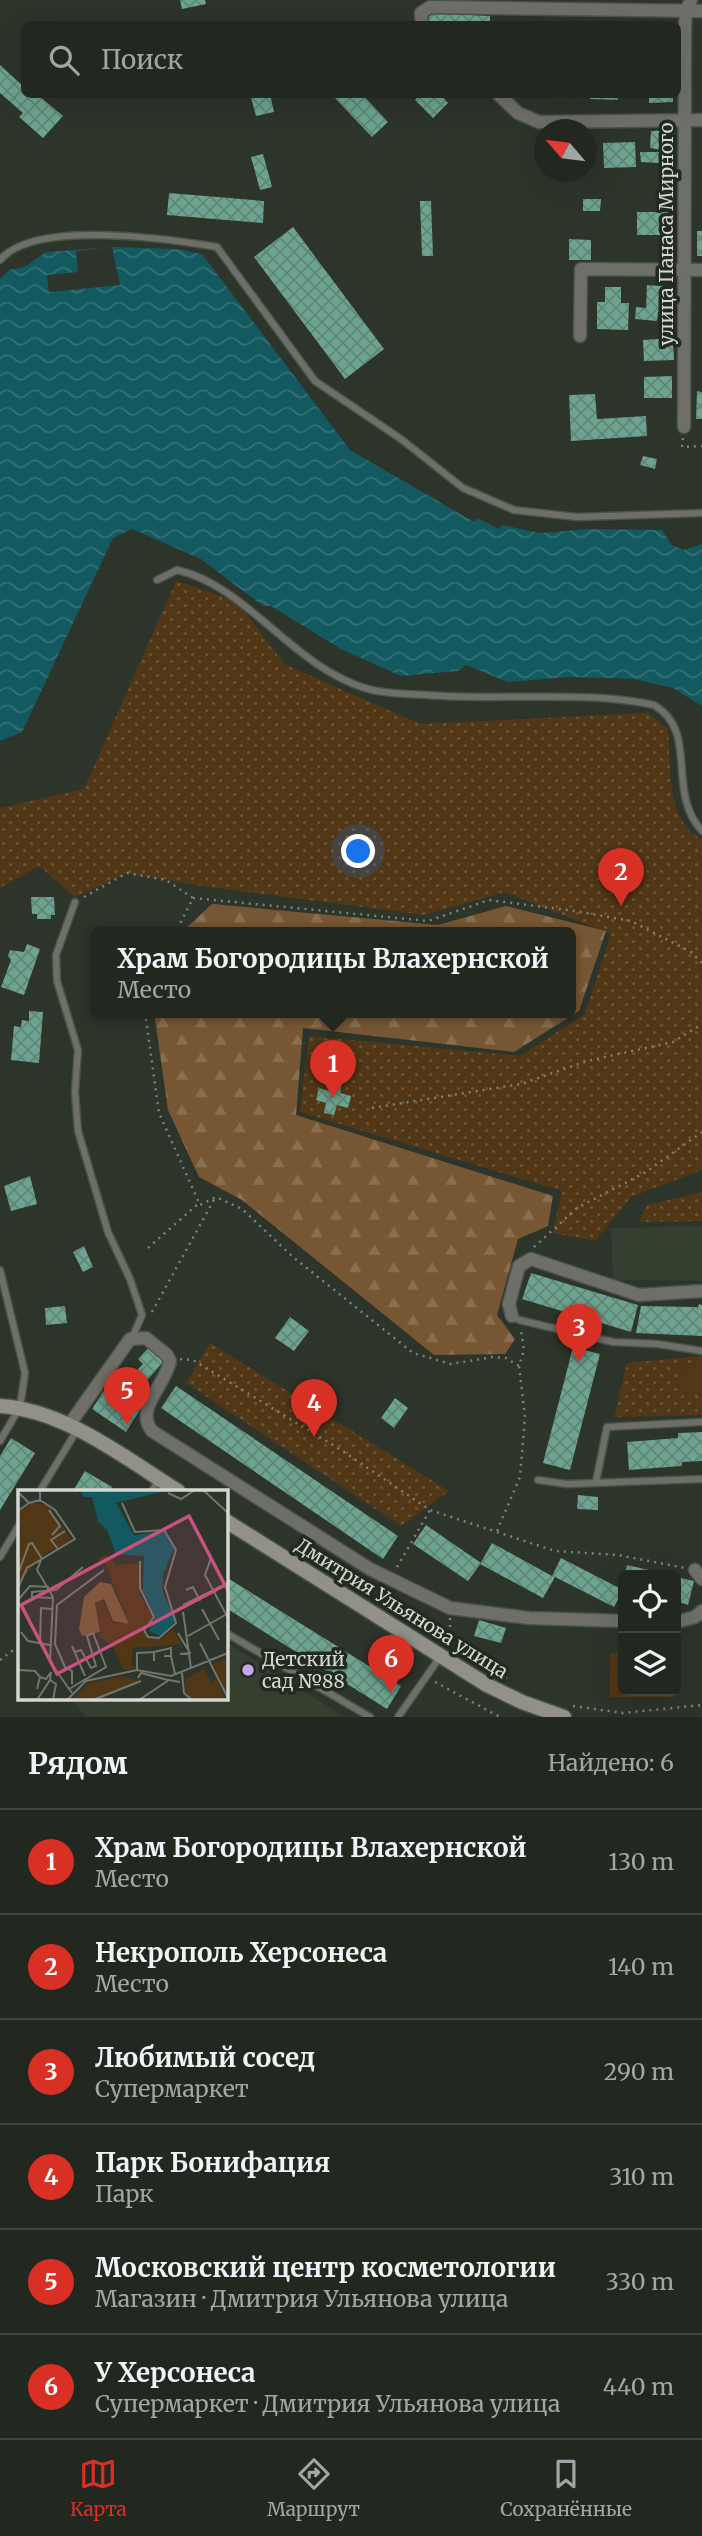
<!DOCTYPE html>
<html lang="ru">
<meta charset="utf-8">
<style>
:root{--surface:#222720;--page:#2a2f29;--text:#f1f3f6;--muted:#a2a5a5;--line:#3f443e;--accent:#d93025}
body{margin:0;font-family:Merriweather,serif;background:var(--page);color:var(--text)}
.controls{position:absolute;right:21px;bottom:21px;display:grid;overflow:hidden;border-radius:10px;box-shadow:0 7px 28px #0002}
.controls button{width:63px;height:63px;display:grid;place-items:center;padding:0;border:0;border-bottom:2px solid var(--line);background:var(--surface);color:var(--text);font:35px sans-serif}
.compass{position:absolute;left:534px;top:119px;width:63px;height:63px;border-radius:50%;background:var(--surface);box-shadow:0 7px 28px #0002;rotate:298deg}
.you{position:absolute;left:359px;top:852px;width:24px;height:24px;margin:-18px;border:5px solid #fff;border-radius:50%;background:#1a73e8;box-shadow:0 0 0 10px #1a73e833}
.badge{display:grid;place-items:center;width:46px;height:46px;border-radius:50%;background:var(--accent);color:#fff;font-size:23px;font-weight:700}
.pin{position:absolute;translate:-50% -58px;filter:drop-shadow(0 2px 4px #0008)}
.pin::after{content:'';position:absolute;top:37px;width:24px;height:21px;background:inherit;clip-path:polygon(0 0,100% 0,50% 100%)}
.popup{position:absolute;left:90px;top:927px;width:486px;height:91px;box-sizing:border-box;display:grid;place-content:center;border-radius:10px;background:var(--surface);filter:drop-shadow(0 2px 5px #0005);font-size:23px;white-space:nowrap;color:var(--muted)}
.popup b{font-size:26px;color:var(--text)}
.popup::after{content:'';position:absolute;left:50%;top:100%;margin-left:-14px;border:14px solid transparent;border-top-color:var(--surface)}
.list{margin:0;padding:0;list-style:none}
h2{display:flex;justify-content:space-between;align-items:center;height:91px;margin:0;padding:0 28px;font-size:30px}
h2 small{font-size:23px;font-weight:400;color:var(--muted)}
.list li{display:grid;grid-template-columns:46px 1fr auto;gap:21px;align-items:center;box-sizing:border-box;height:105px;padding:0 28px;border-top:2px solid var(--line)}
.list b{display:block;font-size:26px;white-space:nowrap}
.list p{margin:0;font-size:23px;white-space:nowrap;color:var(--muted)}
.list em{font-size:23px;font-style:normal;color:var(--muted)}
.icon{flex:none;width:38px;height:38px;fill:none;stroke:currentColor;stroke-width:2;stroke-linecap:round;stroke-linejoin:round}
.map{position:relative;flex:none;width:702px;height:1717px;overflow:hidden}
.search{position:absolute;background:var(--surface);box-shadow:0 7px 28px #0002;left:21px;right:21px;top:21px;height:77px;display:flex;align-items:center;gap:18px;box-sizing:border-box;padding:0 24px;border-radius:10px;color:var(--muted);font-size:26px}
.sheet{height:721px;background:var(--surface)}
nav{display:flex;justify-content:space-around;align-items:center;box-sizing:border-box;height:98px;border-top:2px solid var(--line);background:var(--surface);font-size:19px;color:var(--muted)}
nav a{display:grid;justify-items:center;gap:4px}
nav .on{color:var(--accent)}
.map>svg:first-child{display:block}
.built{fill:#343f30}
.grass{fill:url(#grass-dots)}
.forest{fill:url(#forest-firs)}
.garden{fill:#523717}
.water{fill:url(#water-waves)}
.pier{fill:#2d342a}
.building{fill:url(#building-cross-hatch)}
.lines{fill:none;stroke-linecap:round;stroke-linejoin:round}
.lane-casing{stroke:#4b5248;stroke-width:9}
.street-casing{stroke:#4b5248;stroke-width:15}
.secondary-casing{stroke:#4b5248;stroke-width:17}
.path{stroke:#7c8179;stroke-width:2.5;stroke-dasharray:2 5;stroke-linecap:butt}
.lane{stroke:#6f6f69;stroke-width:6}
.street{stroke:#6f6f69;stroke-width:12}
.secondary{stroke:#929187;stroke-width:14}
.poi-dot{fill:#c9a5ee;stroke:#232a20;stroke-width:2.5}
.labels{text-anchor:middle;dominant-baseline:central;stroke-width:7;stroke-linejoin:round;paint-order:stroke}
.street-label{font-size:19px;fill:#d4d8d2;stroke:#232a20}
.poi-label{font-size:19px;fill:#d4d8d2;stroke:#232a20;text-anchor:start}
.inset-road{fill:none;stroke:#70766d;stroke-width:2}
.view{fill:#c7527f;fill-opacity:0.15;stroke:#c7527f;stroke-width:3.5}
.inset-edge{fill:none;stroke:#d4d8d2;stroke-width:3.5}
</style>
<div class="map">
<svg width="702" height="1717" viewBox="0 0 702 1717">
<defs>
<pattern id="grass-dots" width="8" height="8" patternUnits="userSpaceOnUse" patternTransform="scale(1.75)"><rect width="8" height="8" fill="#523717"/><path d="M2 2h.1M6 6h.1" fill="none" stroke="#6a5338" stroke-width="1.8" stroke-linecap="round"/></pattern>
<pattern id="forest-firs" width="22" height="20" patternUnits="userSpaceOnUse" patternTransform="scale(1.75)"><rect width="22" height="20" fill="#775733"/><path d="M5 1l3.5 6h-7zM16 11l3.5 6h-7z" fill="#896e50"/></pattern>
<pattern id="water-waves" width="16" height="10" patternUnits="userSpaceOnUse" patternTransform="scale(1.75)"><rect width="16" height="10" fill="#135960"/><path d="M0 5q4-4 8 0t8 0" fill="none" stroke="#347076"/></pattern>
<pattern id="building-cross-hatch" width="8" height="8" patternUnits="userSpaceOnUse" patternTransform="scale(1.75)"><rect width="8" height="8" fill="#6ca490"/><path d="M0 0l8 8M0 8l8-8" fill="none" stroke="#5f8678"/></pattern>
</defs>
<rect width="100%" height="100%" fill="#2d342a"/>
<path class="built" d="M702,1226V1281L613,1280L611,1228Z
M226,1642L345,1717H86L73,1701L74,1698H226Z"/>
<path class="grass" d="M176,581L237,601L284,664L420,724L648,713L668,729C671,764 665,822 702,839V1170L631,1197L595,1241L553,1233L562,1191L300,1112L309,1036L520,1056L585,1014L611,934L505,892L424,915L195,885L128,873L75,897L39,866L0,888V808L84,789Z
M702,1192V1221L639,1222L647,1205Z
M210,1343L449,1491L401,1526L186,1383Z
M702,1356V1415L614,1417L627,1363Z"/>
<path class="forest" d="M212,904L438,925L506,906L606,931L579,1011L514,1052L303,1028L296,1115L553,1196L548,1226L518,1239L497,1315L515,1339L505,1354L434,1355L242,1200L199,1177L168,1110L154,1012H571V932H182Z"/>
<path class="garden" d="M681,1364L702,1365V1393L679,1392Z
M610,1653H623V1691H676V1653V1697H610Z"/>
<path class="water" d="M112,247L177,249L202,254L350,450L474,522L477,518L499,529L502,525L540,533L589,529L662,530L672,545L684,550L702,544V706L673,688L634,679L570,677L508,682L466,665L458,671L401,676L341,649L271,606H263L201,559L132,529L113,538L22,732L0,741V279L9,270L24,267L46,252Z"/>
<path class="pier" d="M112,247L120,285L49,292L47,275L78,272L76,251Z"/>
<path class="building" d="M180,0H205L206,4L182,9Z
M429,13L490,16V24H428Z
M0,65L24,87V94L36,98L38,95L63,116L43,138L19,117L23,113L0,93Z
M250,94H270L274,112L256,116Z
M331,94H362L388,122L372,137Z
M421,94H440L448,103L433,118L415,100Z
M590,94H618V100L590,99Z
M649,94H673V102L649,103Z
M675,130L674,164L641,162L640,152H674L650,148L651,131Z
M635,142L636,167L604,168L603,143Z
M263,154L272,187L260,190L251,157Z
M169,193L264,201L263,223L167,215Z
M583,199H601L600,211H583Z
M420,201H431L433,256H422Z
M637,212H668V235H637Z
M293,227L384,349L345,379L254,257Z
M697,231H702V256H697Z
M569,239L591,240V260H569Z
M647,285L674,287L675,313L658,312L657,321L635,319L636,307L646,308Z
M605,287H621V303H629L628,330L597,329V302H605Z
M673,338L674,360L644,361L643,340Z
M672,376V398H644V377Z
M697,391L702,392V419H696Z
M595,394L597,419L646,416L647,436L571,441L569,395Z
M643,456L657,459L655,469L640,465Z
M31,897H54L55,915H51V919H37V914H32Z
M27,944L40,949L24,995L1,987L11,960L8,956L10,950L24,952Z
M29,1011L43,1012L39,1063L11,1060L14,1026L21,1027L22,1020L29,1021Z
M332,1080L342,1083L340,1093L351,1096L348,1108L337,1105L334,1115L324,1113L326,1103L316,1100L319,1088L329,1091Z
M30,1176L37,1204L11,1211L4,1186Z
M84,1246L93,1267L83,1272L73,1252Z
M531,1273L638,1305L631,1332L522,1299Z
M699,1304L702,1305V1336L636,1333L641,1306L697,1307V1310Z
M65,1306L67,1323L46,1325L45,1308Z
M290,1317L309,1331L294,1351L275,1338Z
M150,1346L165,1360L143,1385L132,1375L143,1364L138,1359Z
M573,1347L600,1354L570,1470L543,1463Z
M116,1372L150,1394L126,1432L92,1409Z
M176,1386L398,1536L383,1559L161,1408Z
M395,1398L408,1408L394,1428L381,1418Z
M702,1432V1461L682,1462V1466L629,1470L627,1442L678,1438V1433Z
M11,1438L35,1453L0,1510V1456Z
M85,1471L112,1487L109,1491H73Z
M578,1495L598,1497V1510L577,1509Z
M426,1525L481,1563L468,1581L413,1544Z
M492,1543L552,1576L561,1558L623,1590L614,1607L555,1577L543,1598L480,1564Z
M627,1565L666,1574V1575H625Z
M226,1577L401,1686L387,1709L226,1608Z
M676,1577L694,1581L688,1605L676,1601Z
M479,1620L506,1628L501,1643L474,1636Z"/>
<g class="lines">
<g class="lane-casing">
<path id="lane" d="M0,260C34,219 169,239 217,247L315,381L401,439L463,488L514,510L577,517L702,513
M157,580L177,570C248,586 292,667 368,689C386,694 408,694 427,695C499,701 584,690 654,705C700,732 665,790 702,831
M75,902L56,955L57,981L78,1050L75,1092L78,1131L108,1232L130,1279L142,1315L132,1338
M0,1270L25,1373L20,1407L0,1441
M512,1316L519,1320L613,1342L658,1344L702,1351
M538,1480L567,1484L702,1479
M596,1482L607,1427L702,1422
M40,1491L77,1430
M152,1491L159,1479
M0,1557L19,1525
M226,1633L370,1717
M398,1717L440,1657"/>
</g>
<g class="street-casing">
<path id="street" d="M422,24L421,13L430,7L702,11
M498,94L518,113L539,122L702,120
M580,336L581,269L702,270
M684,427L685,27L686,11L691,0
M512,1316L509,1304L519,1266L531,1259L639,1295L702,1291
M69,1425L130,1339L146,1338L167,1355L170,1361C166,1385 134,1408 152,1431L370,1569L450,1608L529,1618L623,1621
M695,1570L702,1579
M676,1622L695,1617L702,1611"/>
</g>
<g class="secondary-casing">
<path id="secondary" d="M0,1406C65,1410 125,1458 178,1491
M226,1521L487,1685L522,1702L564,1717"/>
</g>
<path class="path" d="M683,438L682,447L702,446
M84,897L127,873L166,880L193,898L176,932
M193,898L428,921L489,900L575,911L631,921L691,952L702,963
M145,1012L159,1113L200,1205L216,1197L242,1209L293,1257L413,1353L451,1364L493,1357L506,1358L519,1366
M372,1108L521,1084L587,1061L673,1042L702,1024
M534,1247L577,1208L646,1172L702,1132
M148,1248L199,1203
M152,1312L215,1198
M180,1359L193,1360L341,1450L430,1510L555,1551L618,1555L685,1568
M497,1531L520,1477L525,1417L519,1366L524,1350L521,1330
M397,1567L430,1510
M450,1618V1647
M457,1649L509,1680
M0,1660L19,1646
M435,1682L500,1717
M573,1706L623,1713L702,1705"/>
<use href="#lane" class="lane"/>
<use href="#street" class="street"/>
<use href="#secondary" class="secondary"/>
</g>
<circle class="poi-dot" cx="248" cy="1670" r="7"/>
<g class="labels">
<g class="street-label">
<text transform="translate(666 234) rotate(-90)">улица Панаса Мирного</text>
<text transform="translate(402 1608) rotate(32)">Дмитрия Ульянова улица</text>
</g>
<g class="poi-label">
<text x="262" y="1659">Детский<tspan x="262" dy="22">сад №88</tspan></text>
</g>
</g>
<g transform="translate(18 1490)">
<rect width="210" height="210" fill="#2d342a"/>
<path d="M14,13L29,15L54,50L23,66L0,94V23ZM88,64L98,75L123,73L122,105L135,127L125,137L129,148L143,149L155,139L164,154L115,158L113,175L119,178L106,180L95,157L79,144L83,143L77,113L85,110L94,132L111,134L88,75L79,69Z" fill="#523717"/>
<path d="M82,92L93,94L111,134L95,131L86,109L77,113L82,142L64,146L61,139L66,107Z" fill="#775733"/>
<path d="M210,168V206L195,174ZM186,179L193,192L198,189L208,210H175L167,202V189Z" fill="#523717"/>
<path d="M105,186L121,191L81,210H54L70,193Z" fill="#523717"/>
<path d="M62,0H151L98,13L116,45L145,41L156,59L145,84L144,99L157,131L142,146L131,141L138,128L125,100L126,66L98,64L89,40L80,32L74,7H66Z" fill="#135960"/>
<path class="inset-road" d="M185,0L210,23M0,2L11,13L0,21M150,3L163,9L177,0M11,13L22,10V0M104,13L117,42L146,40L158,60L147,97L158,133L141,148L130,147L126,140L136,127L122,98V71M31,20L42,36L34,45M40,59L33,50L47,41M193,68L187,85L210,128M193,68L210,102M23,70L19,80L35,107L32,172L54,203M0,84L11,54L14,53L24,69M0,98L9,78L57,49L37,20L22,10M168,100L175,97L182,111M35,108L14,107V102L38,100L65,77M0,110L12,96L31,97M165,115L210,93M184,119L201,150M165,122L173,178M3,142L10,151L32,155M160,143L172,163L162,164M170,146L209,124M182,153L210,208M22,154L23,118L34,119M54,156L67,186M136,162L153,158V166M146,166H153L157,184M0,180L17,181L22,187M119,180V163L136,162V171M33,182L32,190L38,194L35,210M164,183L166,203L174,210M120,188L123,183L150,190M54,194V181L47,177L37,154L39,115L86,80M19,199L22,187L28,189L33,182M51,199L88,177L75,143L69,146L78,176L73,178L63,160L57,162M19,210L32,190M49,210L68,191L119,180L153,186L210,163M75,210L123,191M121,210L151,190L162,192"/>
<path class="view" d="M171,26L207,95L39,184L3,115Z"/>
<rect width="210" height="210" class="inset-edge"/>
</g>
</svg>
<div class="controls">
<button><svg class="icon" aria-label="locate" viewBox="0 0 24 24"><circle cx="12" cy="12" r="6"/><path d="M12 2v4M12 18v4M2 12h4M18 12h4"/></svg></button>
<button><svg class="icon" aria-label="layers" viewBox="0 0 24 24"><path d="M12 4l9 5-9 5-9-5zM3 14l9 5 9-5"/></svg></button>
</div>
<svg class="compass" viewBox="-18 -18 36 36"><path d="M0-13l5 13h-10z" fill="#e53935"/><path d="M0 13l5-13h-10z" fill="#a2a5a5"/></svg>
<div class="you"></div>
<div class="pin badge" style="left:333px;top:1098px">1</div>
<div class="popup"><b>Храм Богородицы Влахернской</b>Место</div>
<div class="pin badge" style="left:621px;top:906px">2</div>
<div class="pin badge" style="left:579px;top:1362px">3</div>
<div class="pin badge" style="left:314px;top:1437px">4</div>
<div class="pin badge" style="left:127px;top:1425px">5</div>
<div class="pin badge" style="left:391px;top:1693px">6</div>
<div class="search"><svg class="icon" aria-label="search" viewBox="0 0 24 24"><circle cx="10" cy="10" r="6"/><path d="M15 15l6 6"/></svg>Поиск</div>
</div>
<section class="sheet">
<h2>Рядом<small>Найдено: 6</small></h2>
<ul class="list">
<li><span class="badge">1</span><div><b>Храм Богородицы Влахернской</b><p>Место</p></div><em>130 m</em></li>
<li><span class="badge">2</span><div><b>Некрополь Херсонеса</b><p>Место</p></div><em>140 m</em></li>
<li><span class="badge">3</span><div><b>Любимый сосед</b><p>Супермаркет</p></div><em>290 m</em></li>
<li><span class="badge">4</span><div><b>Парк Бонифация</b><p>Парк</p></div><em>310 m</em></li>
<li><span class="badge">5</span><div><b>Московский центр косметологии</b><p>Магазин · Дмитрия Ульянова улица</p></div><em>330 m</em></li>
<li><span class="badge">6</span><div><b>У Херсонеса</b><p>Супермаркет · Дмитрия Ульянова улица</p></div><em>440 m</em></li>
</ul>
</section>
<nav>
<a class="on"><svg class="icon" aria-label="map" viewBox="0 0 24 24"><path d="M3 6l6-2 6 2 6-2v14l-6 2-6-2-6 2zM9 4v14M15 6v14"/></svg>Карта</a>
<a><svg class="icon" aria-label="directions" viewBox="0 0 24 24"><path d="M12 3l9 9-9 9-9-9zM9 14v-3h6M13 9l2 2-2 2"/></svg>Маршрут</a>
<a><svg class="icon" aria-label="saved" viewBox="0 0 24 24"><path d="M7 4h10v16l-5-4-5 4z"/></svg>Сохранённые</a>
</nav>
